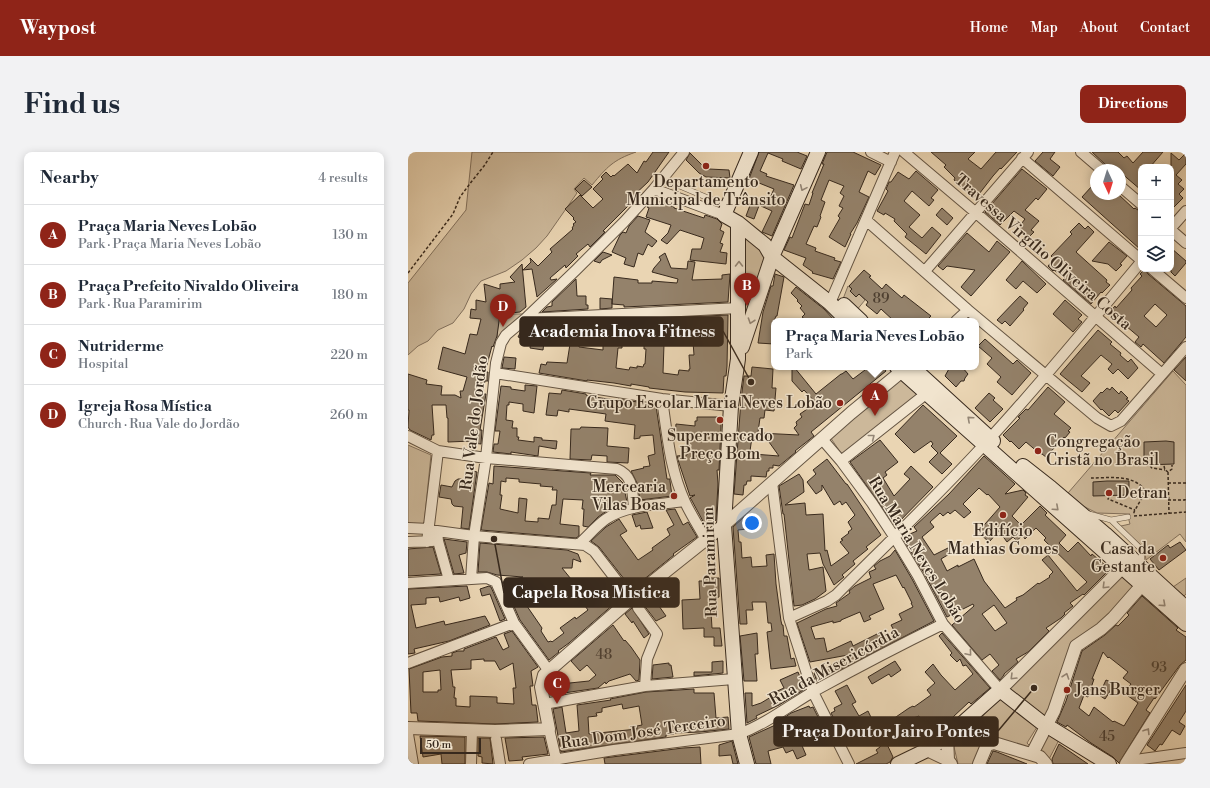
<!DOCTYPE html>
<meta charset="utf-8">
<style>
:root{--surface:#fff;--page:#f2f2f3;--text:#1f2937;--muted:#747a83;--line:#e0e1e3;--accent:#8f2418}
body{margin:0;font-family:"Libre Bodoni",serif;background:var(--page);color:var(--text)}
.controls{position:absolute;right:12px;top:12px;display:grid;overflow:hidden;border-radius:8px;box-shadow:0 2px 10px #0003}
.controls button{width:36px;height:36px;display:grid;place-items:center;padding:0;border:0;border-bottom:1px solid var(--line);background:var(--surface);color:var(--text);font:20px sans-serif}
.compass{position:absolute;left:682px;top:12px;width:36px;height:36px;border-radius:50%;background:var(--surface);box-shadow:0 2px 10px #0003;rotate:176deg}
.scale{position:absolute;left:12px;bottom:10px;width:61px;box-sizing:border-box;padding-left:4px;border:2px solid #37291d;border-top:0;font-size:11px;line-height:14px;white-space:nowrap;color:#37291d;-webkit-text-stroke:3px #f1e4ce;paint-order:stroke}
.you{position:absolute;left:344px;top:371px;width:14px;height:14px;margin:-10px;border:3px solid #fff;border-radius:50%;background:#1a73e8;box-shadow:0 0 0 6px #1a73e833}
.badge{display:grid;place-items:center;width:26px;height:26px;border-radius:50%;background:var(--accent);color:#fff;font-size:13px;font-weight:700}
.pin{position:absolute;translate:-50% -33px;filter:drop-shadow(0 1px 2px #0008)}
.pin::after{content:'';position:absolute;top:21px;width:14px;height:12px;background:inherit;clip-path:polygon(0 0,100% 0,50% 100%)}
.popup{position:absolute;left:363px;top:166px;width:208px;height:52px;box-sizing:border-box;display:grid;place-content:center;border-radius:8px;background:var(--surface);filter:drop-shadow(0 1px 3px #0005);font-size:13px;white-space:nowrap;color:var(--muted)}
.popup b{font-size:15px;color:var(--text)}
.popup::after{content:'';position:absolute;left:50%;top:100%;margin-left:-8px;border:8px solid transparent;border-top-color:var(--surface)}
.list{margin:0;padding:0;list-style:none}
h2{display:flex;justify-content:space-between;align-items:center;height:52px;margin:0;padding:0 16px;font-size:17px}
h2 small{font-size:13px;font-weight:400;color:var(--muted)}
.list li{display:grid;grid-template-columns:26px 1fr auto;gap:12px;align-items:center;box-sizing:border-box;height:60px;padding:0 16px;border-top:1px solid var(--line)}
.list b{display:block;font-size:15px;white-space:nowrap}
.list p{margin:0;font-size:13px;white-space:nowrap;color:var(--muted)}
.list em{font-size:13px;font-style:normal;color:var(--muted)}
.icon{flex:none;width:22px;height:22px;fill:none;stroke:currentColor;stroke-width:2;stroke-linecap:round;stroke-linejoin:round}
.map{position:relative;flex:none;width:778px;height:612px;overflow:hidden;border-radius:8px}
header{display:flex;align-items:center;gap:24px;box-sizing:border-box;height:56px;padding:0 20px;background:var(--accent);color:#fff}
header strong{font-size:19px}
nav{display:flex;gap:22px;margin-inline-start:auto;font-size:14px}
.intro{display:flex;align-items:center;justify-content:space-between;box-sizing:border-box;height:96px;padding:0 24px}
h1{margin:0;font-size:28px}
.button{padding:10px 18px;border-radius:8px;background:var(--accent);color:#fff;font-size:14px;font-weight:700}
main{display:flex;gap:24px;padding:0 24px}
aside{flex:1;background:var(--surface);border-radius:8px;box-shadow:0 2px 10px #0003}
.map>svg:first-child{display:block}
.green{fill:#ccb89a;stroke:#82705c}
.building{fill:#94826b;stroke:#37291d;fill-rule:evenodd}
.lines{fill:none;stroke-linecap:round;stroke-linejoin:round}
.service-casing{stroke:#645442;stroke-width:6}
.minor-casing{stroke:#645442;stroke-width:12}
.tertiary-casing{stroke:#645442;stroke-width:14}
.secondary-casing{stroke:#37291d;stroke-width:16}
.path{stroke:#37291d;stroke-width:1.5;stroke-dasharray:3 2;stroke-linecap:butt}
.service{stroke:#f1e4ce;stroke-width:5}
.minor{stroke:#f1e4ce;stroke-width:10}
.tertiary{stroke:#f1e4ce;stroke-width:12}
.secondary{stroke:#f1e4ce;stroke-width:14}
.oneway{stroke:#948676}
.poi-dot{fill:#8f2418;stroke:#f1e4ce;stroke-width:1.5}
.labels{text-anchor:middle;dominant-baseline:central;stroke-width:3;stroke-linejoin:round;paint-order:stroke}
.number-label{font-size:14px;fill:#4e3f30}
.poi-label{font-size:16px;fill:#37291d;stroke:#f1e4ce}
.street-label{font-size:16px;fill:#37291d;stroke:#f1e4ce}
.leader{fill:none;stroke:#37291d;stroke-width:1.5}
.callout-dot{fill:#37291d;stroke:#f1e4ce;stroke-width:1.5}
.callout{fill:#37291d;stroke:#37291d;stroke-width:1.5}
.callout-label{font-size:17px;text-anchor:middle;font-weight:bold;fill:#fff}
</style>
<header>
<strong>Waypost</strong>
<nav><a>Home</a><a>Map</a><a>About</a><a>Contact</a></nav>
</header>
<div class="intro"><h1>Find us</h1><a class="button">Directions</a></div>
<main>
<aside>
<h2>Nearby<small>4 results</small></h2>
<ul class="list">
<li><span class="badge">A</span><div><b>Praça Maria Neves Lobão</b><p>Park · Praça Maria Neves Lobão</p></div><em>130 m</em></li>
<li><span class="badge">B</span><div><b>Praça Prefeito Nivaldo Oliveira</b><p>Park · Rua Paramirim</p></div><em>180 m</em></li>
<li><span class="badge">C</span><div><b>Nutriderme</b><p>Hospital</p></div><em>220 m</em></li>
<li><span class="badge">D</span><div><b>Igreja Rosa Mística</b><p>Church · Rua Vale do Jordão</p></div><em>260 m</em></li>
</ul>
</aside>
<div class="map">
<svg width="778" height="612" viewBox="0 0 778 612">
<rect width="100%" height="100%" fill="#ead5b3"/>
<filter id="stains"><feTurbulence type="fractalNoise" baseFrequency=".005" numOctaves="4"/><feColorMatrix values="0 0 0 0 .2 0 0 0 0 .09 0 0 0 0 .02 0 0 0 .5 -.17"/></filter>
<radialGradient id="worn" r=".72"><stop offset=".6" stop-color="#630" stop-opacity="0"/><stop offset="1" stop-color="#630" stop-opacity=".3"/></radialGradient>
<path class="green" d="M64,0H228C205,8 199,15 184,33L176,26L166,37L169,41L139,84L128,96L114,108L98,119L73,129L63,142L56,157L45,171L30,178L20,189L10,194L0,203V131L58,58Z
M337,85L358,104L332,204Z
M440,134L444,137L442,139L448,144L451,142L457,148L448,159L435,147Z
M91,162H116L91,185H89Z
M765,219L778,233V390L772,382L738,408L736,396L713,376V374L722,372L720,365L722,362L689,361L675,354L660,341Z
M492,226L513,242L435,304L422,285Z
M0,293L23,303L16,373L0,371Z
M714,421L728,435L697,469L666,492L641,565L629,575L619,591L623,595V597L589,587L570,612H550L546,595L627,508Z
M778,426V442L776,444L765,435Z
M642,579L652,586L640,609L633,600V597Z"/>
<path class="building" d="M245,0H261L240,30L224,45L221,49L223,51L195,79L197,80L182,95L180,92L168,102L170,104L158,116L157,113L142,126L143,128L149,127L129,145L124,117L115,118L123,110L122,106L130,114L144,100L142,97L165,77L164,76L166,73L165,72L168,70L165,67L166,66L157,57L172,43L185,56L195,47L185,37L195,27L193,25L198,20L203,25L205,23L206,24L220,12L229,21L236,9L238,10Z
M351,0H389L399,4L393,17L374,9L375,7L360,1L352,19L359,22L358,24L386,33L364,84L354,80L364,59L353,54L355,48L360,50L366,37L341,27Z
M419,0H445L473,13L467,23L460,19L451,40L461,45L449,71L442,82H443L437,95L421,85L432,66L430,64L435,56L431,54L436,44L432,41L436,34L421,28L413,48L417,50L412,64L413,65L409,75L406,74L398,92L408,96L407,99L427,106L426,108L433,110L425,127L404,121L405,120L395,113L398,106L376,98L382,85L384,86L397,52L401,53L405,41H404L416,12H414Z
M523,0H567L560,7L573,17L588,0H609L593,17L592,16L585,24L568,46L546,28L547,26L536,15L538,13Z
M635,0H647L642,7L652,15L645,24L627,9Z
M684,0H710L716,6L719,4L725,11L735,0H755L742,15H733V38L712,20V18H707L702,12L700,15Z
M282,1L297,16L301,17L321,18L322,26L298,25L291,21L278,8Z
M763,1L771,8L778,1V12L768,23L774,28L770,32L776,37L771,42L775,46L763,58Z
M614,17L639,37L630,48L628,46L617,58L631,69L623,78L626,80L620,86L610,76L617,67L606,59L592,73L577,60Z
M508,19L530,38L523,46L526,48L521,54L504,39L496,49L512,63L501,75L514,86L524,75L533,83L518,102L497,85L499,82L486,69L487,67L477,61L476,63L469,59L480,39L478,37L481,30H483L490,20L501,27Z
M176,28L184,35L174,44L167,37Z
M684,34L688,38V42H710L726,57L727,56L733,60V98L674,45Z
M245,47L266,55V56L296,66L297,63L309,67L314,72L312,78L316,80L312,91L315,92L312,100L319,101L318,112L282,108L284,97H293L296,86L272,78L259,92L253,88L260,81L263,73L238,65L241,56L239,55Z
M344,48L352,51L346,67L338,64Z
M534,56L545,66L539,73L528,63Z
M230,64L242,68L237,80L249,89L244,95L240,92L235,103L230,101L226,115L216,112L218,106L204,100L212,83L215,80L218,81L221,74Z
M671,71L677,77L680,74L686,80L668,100L699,128L698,130L702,133L694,141L693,140L683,152L655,128L657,126L646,118L645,119L640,114L646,107L643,104L664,82L662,80Z
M559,81L581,100L589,89L602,100L563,144L553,135L567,118L539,114L535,118L530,114Z
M701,90L719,104L712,112L714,113L708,119L700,112L684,109Z
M763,96L778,109V111L767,124L763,120Z
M195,100L204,103L194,108L192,111L186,109Z
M257,101L263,116L279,117L280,109L287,110L284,128L314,127V123L322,122L320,150L216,155V153L204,152L206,125L230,128V131H244V129L269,131L270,127L244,120L246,116L253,108L251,105Z
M614,109L638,132L629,141L615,129L608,137L598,128Z
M114,112L118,155L112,160L92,162L89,184L85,195L84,194L77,220H80V229H77L74,242H78L72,278H74L73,292L65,291V289L40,290V266H39L38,253H24L26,283H24L23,288L2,278L0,275L1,258H0V222L19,228L18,232L34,234L33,243H47L53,246L52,239H55L59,225L30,217L35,195L57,202L62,182L69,183L73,167L62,166L63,157L68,158V148L78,150L76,132L92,137V132L107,130L102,125Z
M737,117L740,122L778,154V185L756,211L735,192L733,195L727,190L731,185L718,174L716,176L700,162L707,154L708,156L724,138L723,136L734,124L732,122ZM747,152L759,163L748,175L736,164Z
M456,118L463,124L461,125L474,137L478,132L494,146L496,143L523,164L518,169H486L473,157L469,162L458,153L460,150L451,142L448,145L442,139L444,137L441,134Z
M367,122L376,125L369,164H368L366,169V192L350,191L355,160L363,134H365Z
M168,127L169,144H178V153H180V157L134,160L139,155L144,154V150Z
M388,135L416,157L427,169H399L394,165L397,162L392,156L394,154L389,149L390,148L383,141Z
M612,144L620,151L615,157L616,158L602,174L597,169L594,172L589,168Z
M192,146L204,147V156L192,157Z
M657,148L674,163L670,167L674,170L665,180L645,162Z
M320,163L319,214L318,224H316L315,241L277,240L241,236V235L223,232V234L206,231L179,228V229L131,221L133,212L138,213L139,210L159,211L162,192H149V181H137L135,198L122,196L123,189L110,185L113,179L117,180L119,174L124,175V173L179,170V181H171V195L195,198V181H190L191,173H195V169L214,168V171L235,170V167H248V169L274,168V165ZM214,185H236V197H238L237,212H236L235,215L229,214V216L222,215L221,218L208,216L210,196H214ZM285,190L286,203H281L282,217H281V219L271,218L270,223L255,221L256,192Z
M690,178L704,190L702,192L713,201L712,203L720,210L723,207L730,216L720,227L710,217L705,222L700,217L704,212L693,203L673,224L682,231L674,240L652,222Z
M577,187L605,212L609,208L623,221L604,243L589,230L593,225L579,212L584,206L570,194Z
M96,205L108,206L107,217L94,216Z
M778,205V229L766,218Z
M344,215L365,217L364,236H368L366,259L357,258L356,266H352L350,280L351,281L391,283L386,276L389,273L388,270L394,265L392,262L408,251L396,238L394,240L384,229V215H386L408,242L433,222H434L438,219L445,227L461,215H475L478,219L403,280L406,284L387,299L388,300L371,314L365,313V316H361V319H359L358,325L343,324V329H339L338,333H336L335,343L326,342L333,248L336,224H343ZM344,285L361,288V290L371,304L345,302V299H342Z
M542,215H554L560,222L557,226L556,229H553L548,235L537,224Z
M117,233L129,234L126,261L115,259V252L101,250V253H99L98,268L105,269L104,276H109V285H111L110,288L126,290V285L134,286V288L149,289L148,297L131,294L130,304L103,300V302L85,300L86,292H90L92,279H87L93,234L103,235V237L117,239Z
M640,235L657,250L646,262L663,276L660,279L662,280L657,286L656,285L638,305L634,302L631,301L618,290L611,297L603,289L602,290L595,283L612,266L610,265L618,257L620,258Z
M704,235L711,242L713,239L720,246L718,247L721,249L710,261L707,258L701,264L694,257L693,258L685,249L693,240L694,241L699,236L702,238Z
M154,238L178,242V243L180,244L200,247L210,248V247L243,252V253L248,254L259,327H262V329L264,344L232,348L229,331L223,319L236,316L235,315L242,314L240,304L247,302L245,283L232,284V286L226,287L227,273L197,269L198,262L191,261L161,257V260L150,258L149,264L138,263L141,241L153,242Z
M581,241L587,246L585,248L595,257L582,270L567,256Z
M515,253L549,284L532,301L544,312L534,322L521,310L530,301L523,294L525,292L523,289L506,301L487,282Z
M289,265H313V275L311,318H309L310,332L308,368L303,372L302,370L297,373L283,347L282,346L287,343L282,344L271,311L269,304L279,303L278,284L267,283L268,272L287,274V269H289Z
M173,275L200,276L199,294L221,296L220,311L199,310V304L184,303L183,308L162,307L163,277H172Z
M472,288L490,310L477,320L479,323L475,326L486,344L502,327L496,322L503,314L525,335L487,374L442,310Z
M758,289L766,290V312L736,313V290Z
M576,304L607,332L597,342L615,338L618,341L617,343L620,345L604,364L613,373L632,354L639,361L637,363L658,383L651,391L660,400L670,390L683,404L684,402L702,417L676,443L675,442L662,451L665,454L656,461L657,462L653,466L638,476L641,479L620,500L608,507L610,510L596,522V523L592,528L584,519L591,513L582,502L574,508L544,473L566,454L565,452L539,465L516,421L495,387L497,384L509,379L506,375L541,342ZM571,336L579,343L580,342L592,355L570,380L581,390L591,379L599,390L605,385L609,389L614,383L617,387L628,376L638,386L636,388L679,430L669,439L640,403L634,408L645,420L641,424L642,425L631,432L630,431L615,443L608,446L609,448L597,456L576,429L566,407L550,415V413L539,419L533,407L543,401L540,396L526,403L514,385L526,375L522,370L532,361L535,364L540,360L542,362L547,358L556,366L563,360L555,352ZM586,453L599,471L587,479L574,462Z
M419,307L438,332H439L473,383L458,395L460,397L445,409L447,412L434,423L436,425L426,433L415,412L412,401L399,402L401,418L415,415L418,439L407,447L394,453L386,454L376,362H375L371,334L391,322L395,328L396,340L377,353L397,351L398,363L415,362L417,399L419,398L423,414L441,401L432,390L435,388L433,387L441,381L440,380L444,377L440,370L447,363L438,350L434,353L432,349L426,353L414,333V338L408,342L399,330L408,322L405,318Z
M86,314L183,321L182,323H207L215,331L219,350L200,351V358L190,365L180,375L175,374L176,357H174L175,348L155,347L152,372L171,374V384L168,386L73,378L81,331L85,332ZM98,326L111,327V330L133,332L132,334L145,335L144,338H149L148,353H144L141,367L130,366V370L117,369L119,347L111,346L110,361L92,357L94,343H92L93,329L98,330Z
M65,319L69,320L61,377L53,376L55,355L46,354L44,352L43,347L31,345L33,333L44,335L47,329L50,327H53L63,331Z
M699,329H721V343L685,344V330Z
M267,357L275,373L280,370L289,385L265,402L266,403L224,437L191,395L183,389L198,375L211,367L219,379L212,383L230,408L245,398L244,396L262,383L259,377L266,373L258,358Z
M239,360L245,376L233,377L232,373L228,375L224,363Z
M338,363L340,377L330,378L331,390H333L334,406L343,405L344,415L359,414L358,403L366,402L368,432L373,469L374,473H375L376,484H379L383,507L386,506L388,514L363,517L359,480L364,479L363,471H360L358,450H344L345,458H338L339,472H332L325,375Z
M36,387L59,390L58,401L51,403L56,421L46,422Z
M772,390L778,398L751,418L742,407L760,393L762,396Z
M72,391L159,398L170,402L173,410L165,407L164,416H154L163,427V435L172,428L176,433L162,443V446L160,444L155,448L152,443L157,439L153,435L146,440L142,434L140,435L139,433L126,440L125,443L112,444L134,476L133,479L140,490L143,489L144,490L156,481L152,476L167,465L168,467L180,458L177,454L181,450L176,443L190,432L193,436L201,429L214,445L161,491L150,499L151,500L141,508L112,468L95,430L115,425L89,423L79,420H70Z
M25,395L33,422L0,424V397Z
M487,398L504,427L526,469L409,530L406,521L441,505L440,503L402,510L389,471L418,457L429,454L428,451L442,441L441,439L447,434L463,426L461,420L468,417L466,414L472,409L482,404ZM488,423L495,436L496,435L504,451H503L505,455L491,462L494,468L483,473L488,482L474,489L471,481L445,494L443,489L419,500L416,486L407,487L403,475L425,469V471L433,469V468L452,460L456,470L463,467L461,464L476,457L465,432Z
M298,426H311V445L308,446L309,459L303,460L304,476H312L314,494H306V485H296V476L275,477L274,448L292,447L291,429H298Z
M254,432L256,439L253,441L255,444L253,446L256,451L251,454L258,464L248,469L235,452L231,450Z
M59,434L62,446L52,449L51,445L32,450L31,445L18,446V452L3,453L8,476L36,469L37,473L77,464L82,473L41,489L6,497L7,501L0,502V437Z
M81,434L83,435L97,467L92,469L82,442L74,444L72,437Z
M734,444L770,476L768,478L778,485V508L772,513L747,547L746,546L738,558L742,561L711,611L705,605L683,591L659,573L658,575L649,570L658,549L674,499L697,483L708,473L710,474L721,463L719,461ZM695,500L700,506L701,505L720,520L715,526L723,532L716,541L730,551L716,574L706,569L705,570L686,555L681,564L671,556L676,543L680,545L686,527H684Z
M224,456L241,482L236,486L225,469L224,471L217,462Z
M205,473L216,489L217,488L223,495L232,508L231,528L228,529L222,522L201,529L198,532L197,530L190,536L142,543L141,534L143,527L151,525L152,532L181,529L188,523L179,513L172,519L163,509Z
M104,479L130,515L123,519L125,534H122L124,553H128L130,570L87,572L10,569L9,561H3L1,517L34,505L44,504V501L50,499H56V497L88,485L95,498L101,495L96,482ZM76,507V509H87L92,518L105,511L108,536H105L106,552L89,551V545L62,544V555L48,554V546H46L47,535H45L43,518L63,517V508ZM32,518L33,538H30V540H15V520Z
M349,481L350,502H347L349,529H336L332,484Z
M534,481L582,536L563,552L561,550L545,565V566L533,575L535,577L523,584V585L517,589L515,586L509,590L506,586L499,590L492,580L513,568L511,564L488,572L485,567L501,556L505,554L506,555L523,543L519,538L527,531L517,520L525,512L533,523L547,538L565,522L558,513L555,514L552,507L549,510L542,503L544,501L531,484Z
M315,509V521L286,524V520H304V510Z
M487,509L493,518L483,525L481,522L464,532L460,525Z
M261,511V513H263L265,525L244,527L245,513Z
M390,520L397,537L371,553L348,564L349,566L339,571L337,541H344V554L353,551L368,542L367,540L376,536L372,528Z
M698,528L705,531L701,541L697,547L691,543Z
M439,533L448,550L444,552L451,564L460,559L470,580L463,578L440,588L430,568L427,569L423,561L427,559L426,556L434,552L427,539Z
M778,533V559L771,570L777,574L772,583L764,578L754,593L752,592L747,599L739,593Z
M286,537V541H306L308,566L320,565L321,577L292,580L266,581V582L258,583V585L153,600L145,557L154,555L158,581L171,579L169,553L203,548L202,547L238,540ZM214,552L215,557L231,554L234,573L229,574V577L181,582L180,565L189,564L188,561L194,560V556Z
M401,554L402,556L405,555L415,575L417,582L411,583L405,567L392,573L395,580L389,582L398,603L389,607L385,598L378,601L375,595L360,599L363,612H348L341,585L374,570L373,568L383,561Z
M12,584L57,585V612H34L33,602L15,605Z
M136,585L140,602L114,605L115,608L101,609L97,586Z
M70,586H82L85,612L74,611V605L70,604Z
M476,586L485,605L482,610L478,612H448L470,601L468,598L472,595Z
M324,589L330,612H325L323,603L311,604V593Z
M651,592L680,612H645L644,607Z
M292,595L293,612H197L196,606L275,596Z
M585,599L589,600L619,612H579Z"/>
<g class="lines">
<g class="service-casing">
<path id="service" d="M255,27L319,54
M681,362L703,368L733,397L734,412
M703,368L720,365"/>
</g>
<g class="minor-casing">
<path id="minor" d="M463,0L483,10
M496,0L567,60L754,222
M673,0L694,18
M614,6L733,108
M712,34L733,52
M246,37L316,63
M458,68L560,158L689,266L703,274L713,269L778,195
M763,76L778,59
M763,78L778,91
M744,117L778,146
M517,119L620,0
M422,151L487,0
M117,167L331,156
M548,169L560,158
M87,221L254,247L323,254
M254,247C259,281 262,318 277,350C283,363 291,375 298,388
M0,284L30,299L78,306L209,317C226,324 224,340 226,356
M414,287L433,309L464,351L487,386L510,424L535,472L592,538
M433,309L519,241
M364,330L381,466L399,522L405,540L441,612
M0,376L21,377L29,379L66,384L177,393L186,399L223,447
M29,379L30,389L41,428
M0,390L24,389
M19,390L30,299
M171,392C180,384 188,374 198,367C220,352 251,353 276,349
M63,427L66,384L78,306L88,211L93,191L98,183L117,167L168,118L216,70L246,37L276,0
M0,431L79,426L88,430L106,471L141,519
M230,456L249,482L239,507L237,534
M381,466L419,449L428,443C477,394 528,345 575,294C630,235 681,172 733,110
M0,511L106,471
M136,552L237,534L326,527
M141,577L148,607
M0,582L5,612
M88,587L92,612
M720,609L778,601
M63,612L64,578
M121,612L206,598L331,582C358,572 382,553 408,538C450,515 492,493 535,472"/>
</g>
<g class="tertiary-casing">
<path id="tertiary" d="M592,538L714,416L722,411
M0,576L87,579L141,577L133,535L136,523L223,447L316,373L443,261L499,215
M539,585L540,608
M519,598L540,608L543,612
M624,602L646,559L668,494L693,477L705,466L734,433L740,425
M571,612L579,593L586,591L629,604L632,605L638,612
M718,612L778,517"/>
</g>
<g class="secondary-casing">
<path id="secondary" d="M343,0L316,63L330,71L357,93L364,105L422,151L440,169
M330,71V207L323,254L316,373L331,582L339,612
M436,153L453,169
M334,195L364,105L410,0
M489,215L778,472
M504,215L585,289
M615,314L643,336L697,382L778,456
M490,612L519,598L539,585L592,538L633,570L701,612"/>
</g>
<path class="path" d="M0,121L45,62L52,45L64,29L76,14L85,0
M742,314L744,316L757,318
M756,314L757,318L760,320L764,317V313
M760,320L761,362
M683,326C700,326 724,322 736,337V342L726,360V362
M760,331H778
M701,345L700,347L727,358
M760,348H777V346
M726,364L778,360"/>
<use href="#service" class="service"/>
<use href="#minor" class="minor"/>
<use href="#tertiary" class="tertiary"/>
<use href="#secondary" class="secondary"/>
</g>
<defs><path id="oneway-chevron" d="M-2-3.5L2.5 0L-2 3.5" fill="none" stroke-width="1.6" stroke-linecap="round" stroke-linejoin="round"/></defs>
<g class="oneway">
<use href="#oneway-chevron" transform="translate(395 36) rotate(114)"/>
<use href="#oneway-chevron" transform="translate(331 112) rotate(-90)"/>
<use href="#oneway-chevron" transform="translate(343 169) rotate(109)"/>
<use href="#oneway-chevron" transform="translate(562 267) rotate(-138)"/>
<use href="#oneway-chevron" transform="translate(464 285) rotate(-38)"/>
<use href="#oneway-chevron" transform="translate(648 356) rotate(42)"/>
<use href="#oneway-chevron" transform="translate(697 434) rotate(135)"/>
<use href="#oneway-chevron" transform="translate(755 452) rotate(42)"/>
<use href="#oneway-chevron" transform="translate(561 501) rotate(50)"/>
<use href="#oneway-chevron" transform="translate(658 524) rotate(-71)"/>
<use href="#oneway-chevron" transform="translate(605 525) rotate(135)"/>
<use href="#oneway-chevron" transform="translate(739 579) rotate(-58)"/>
</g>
<g class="poi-dot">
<circle cx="298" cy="14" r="4"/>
<circle cx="432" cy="251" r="4"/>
<circle cx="312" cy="268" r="4"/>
<circle cx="630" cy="299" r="4"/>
<circle cx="701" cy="341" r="4"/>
<circle cx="266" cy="344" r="4"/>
<circle cx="595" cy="363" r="4"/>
<circle cx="755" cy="406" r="4"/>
<circle cx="659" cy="538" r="4"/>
</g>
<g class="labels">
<g class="number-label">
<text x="473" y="147">89</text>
<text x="196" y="503">48</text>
<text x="751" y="516">93</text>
<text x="699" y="585">45</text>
</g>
<g class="poi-label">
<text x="298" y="30">Departamento<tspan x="298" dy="18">Municipal de Trânsito</tspan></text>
<text x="424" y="251" text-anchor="end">Grupo Escolar Maria Neves Lobão</text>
<text x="312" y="284">Supermercado<tspan x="312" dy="18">Preço Bom</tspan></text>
<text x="638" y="290" text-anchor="start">Congregação<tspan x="638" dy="18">Cristã no Brasil</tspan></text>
<text x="258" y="335" text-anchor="end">Mercearia<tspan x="258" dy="18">Vilas Boas</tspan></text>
<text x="709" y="341" text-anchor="start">Detran</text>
<text x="595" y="379">Edifício<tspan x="595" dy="18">Mathias Gomes</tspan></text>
<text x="747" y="397" text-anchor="end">Casa da<tspan x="747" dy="18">Gestante</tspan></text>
<text x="667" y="538" text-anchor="start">Jans Burger</text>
</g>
<g class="street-label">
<text transform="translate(635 100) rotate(41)">Travessa Virgílio Oliveira Costa</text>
<text transform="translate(66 271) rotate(-83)">Rua Vale do Jordão</text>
<text transform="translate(509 398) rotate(58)">Rua Maria Neves Lobão</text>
<text transform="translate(302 410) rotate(-92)">Rua Paramirim</text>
<text transform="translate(426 514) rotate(-29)">Rua da Misericórdia</text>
<text transform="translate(235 580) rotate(-8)">Rua Dom José Terceiro</text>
</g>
</g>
<path class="leader" d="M343 230L315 179M86 387L96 441M626 536L590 579"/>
<g class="callout-dot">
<circle cx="343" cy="230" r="4"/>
<circle cx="86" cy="387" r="4"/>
<circle cx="626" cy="536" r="4"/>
</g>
<g class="callout">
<rect x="112" y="165" width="203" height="29" rx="4"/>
<rect x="96" y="426" width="175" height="29" rx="4"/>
<rect x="366" y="565" width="224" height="29" rx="4"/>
</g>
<g class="callout-label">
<text x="214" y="185">Academia Inova Fitness</text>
<text x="183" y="446">Capela Rosa Mistica</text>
<text x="478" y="585">Praça Doutor Jairo Pontes</text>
</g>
<rect width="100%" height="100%" filter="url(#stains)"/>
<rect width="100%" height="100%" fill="url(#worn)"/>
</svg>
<div class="controls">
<button>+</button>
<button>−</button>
<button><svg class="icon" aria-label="layers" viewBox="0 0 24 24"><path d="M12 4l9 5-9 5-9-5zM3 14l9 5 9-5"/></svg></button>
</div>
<svg class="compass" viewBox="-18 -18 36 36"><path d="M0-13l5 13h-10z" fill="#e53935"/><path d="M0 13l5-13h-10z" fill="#747a83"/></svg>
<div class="scale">50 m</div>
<div class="you"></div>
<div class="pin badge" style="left:467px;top:264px">A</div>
<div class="popup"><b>Praça Maria Neves Lobão</b>Park</div>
<div class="pin badge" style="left:339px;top:154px">B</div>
<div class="pin badge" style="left:149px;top:552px">C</div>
<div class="pin badge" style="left:95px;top:175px">D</div>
</div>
</main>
